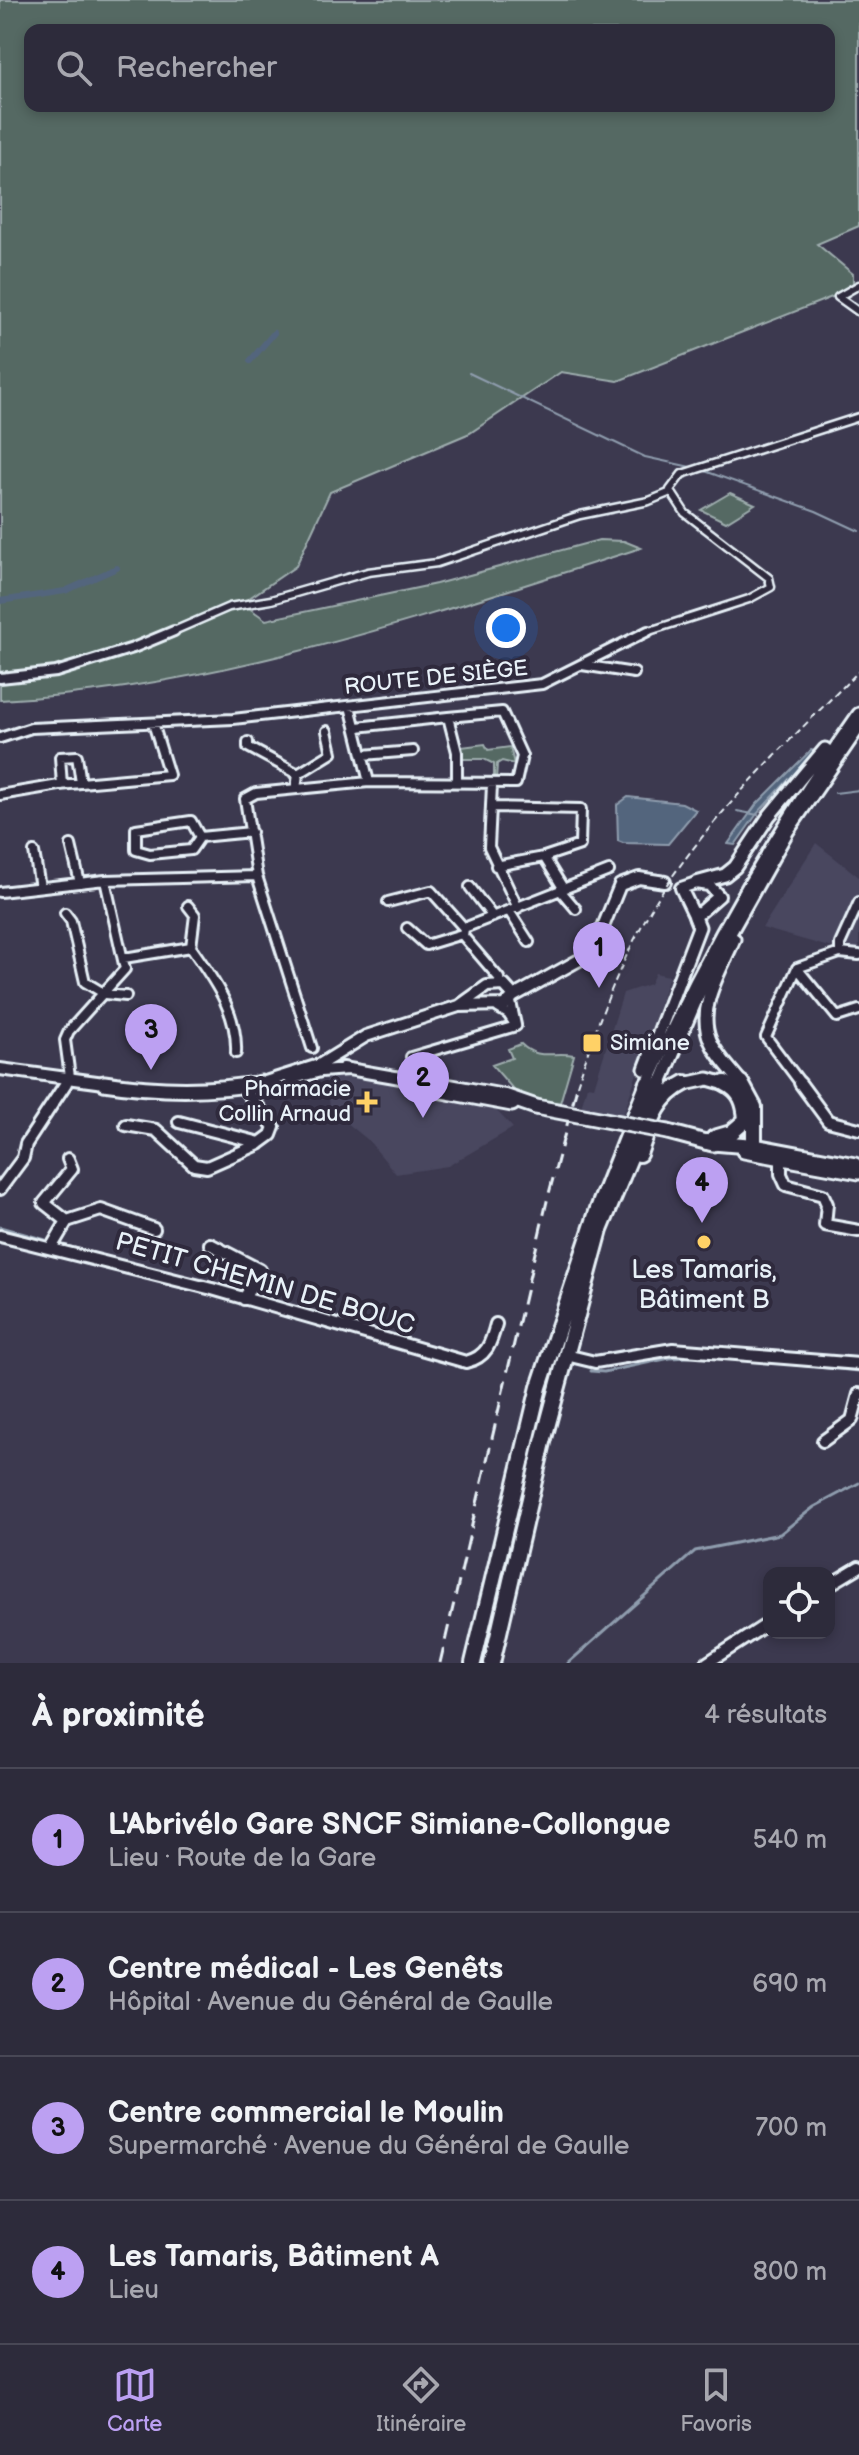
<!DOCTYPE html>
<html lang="fr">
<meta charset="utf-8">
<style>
:root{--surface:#2d2b3b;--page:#393746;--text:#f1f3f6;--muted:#a7a7af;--line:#484755;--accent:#bca0f2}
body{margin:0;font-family:"Balsamiq Sans",sans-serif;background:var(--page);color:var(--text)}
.controls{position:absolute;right:24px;bottom:24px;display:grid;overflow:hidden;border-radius:16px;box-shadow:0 4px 12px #0003}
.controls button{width:72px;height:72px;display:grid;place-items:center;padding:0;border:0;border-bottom:2px solid var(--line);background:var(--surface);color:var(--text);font:40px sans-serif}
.you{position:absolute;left:506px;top:628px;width:28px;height:28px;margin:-20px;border:6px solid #fff;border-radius:50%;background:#1a73e8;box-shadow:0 0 0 12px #1a73e833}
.badge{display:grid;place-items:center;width:52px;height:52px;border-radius:50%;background:var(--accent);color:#111;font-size:26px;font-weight:700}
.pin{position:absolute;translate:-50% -66px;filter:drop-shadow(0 2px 4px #0008)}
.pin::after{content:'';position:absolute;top:42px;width:28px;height:24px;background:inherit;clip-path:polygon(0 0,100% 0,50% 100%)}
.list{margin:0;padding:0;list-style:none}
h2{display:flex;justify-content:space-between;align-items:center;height:104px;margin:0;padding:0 32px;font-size:34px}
h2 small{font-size:26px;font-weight:400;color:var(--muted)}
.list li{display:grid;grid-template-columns:52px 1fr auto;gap:24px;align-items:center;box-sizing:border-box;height:144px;padding:0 32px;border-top:2px solid var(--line)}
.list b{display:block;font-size:30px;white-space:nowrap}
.list p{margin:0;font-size:26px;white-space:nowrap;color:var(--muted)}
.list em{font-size:26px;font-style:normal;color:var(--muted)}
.icon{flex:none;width:44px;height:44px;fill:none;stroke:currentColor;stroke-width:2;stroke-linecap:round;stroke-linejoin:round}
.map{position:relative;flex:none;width:859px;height:1663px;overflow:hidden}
.search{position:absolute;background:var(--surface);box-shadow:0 4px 12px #0003;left:24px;right:24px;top:24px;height:88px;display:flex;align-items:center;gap:20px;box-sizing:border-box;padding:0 28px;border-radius:16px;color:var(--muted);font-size:30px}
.sheet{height:680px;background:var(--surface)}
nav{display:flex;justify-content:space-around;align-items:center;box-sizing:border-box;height:112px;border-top:2px solid var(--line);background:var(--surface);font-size:22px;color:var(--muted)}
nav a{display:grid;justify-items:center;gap:4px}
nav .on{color:var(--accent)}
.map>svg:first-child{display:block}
.built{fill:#48465e}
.green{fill:#556963;stroke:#9eadae;stroke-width:2;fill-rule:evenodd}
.water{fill:#53657d;stroke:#8f9dae;stroke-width:2}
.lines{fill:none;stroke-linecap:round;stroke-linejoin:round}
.stream-far1{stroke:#8f9dae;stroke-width:2}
.stream{stroke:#8f9dae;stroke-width:3}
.canal{stroke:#53657d;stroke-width:6}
.minor-far2-casing{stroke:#e8f1f8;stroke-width:11}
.minor-far1-casing{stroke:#e8f1f8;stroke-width:14}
.minor-casing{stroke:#e8f1f8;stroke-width:16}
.major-far1-casing{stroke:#e8f1f8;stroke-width:16}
.major-casing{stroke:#e8f1f8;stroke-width:19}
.highway-far1-casing{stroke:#e8f1f8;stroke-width:17}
.highway-casing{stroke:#e8f1f8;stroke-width:20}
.minor-far2{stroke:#2f2a3d;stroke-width:6}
.minor-far1{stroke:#2f2a3d;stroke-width:8}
.minor{stroke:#2f2a3d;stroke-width:10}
.major-far1{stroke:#2f2a3d;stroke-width:10}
.major{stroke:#2f2a3d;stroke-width:13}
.highway-far1{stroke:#2f2a3d;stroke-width:11}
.highway{stroke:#2f2a3d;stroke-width:14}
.rail-far1{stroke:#e8f1f8;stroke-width:2;stroke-dasharray:7 4;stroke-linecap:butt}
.rail{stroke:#e8f1f8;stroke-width:3;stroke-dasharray:15 8;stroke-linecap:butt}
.major-bridge-casing{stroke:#e8f1f8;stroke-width:19;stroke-linecap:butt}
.major-bridge{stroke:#2f2a3d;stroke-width:13}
.poi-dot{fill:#ffd166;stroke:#2f2a3d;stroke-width:3}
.labels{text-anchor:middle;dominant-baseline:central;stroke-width:8;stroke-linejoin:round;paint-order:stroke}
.street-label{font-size:22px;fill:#e8f1f8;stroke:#2f2a3d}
.poi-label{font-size:22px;fill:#e8f1f8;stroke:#2f2a3d;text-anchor:start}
.near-poi-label{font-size:26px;fill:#e8f1f8;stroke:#2f2a3d}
.near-street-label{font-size:26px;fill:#e8f1f8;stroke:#2f2a3d}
</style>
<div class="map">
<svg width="859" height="1663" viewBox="0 0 859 1663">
<rect width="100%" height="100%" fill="#3c394f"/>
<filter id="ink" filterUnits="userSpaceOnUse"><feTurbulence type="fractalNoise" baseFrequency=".0125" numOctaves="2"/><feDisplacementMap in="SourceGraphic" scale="16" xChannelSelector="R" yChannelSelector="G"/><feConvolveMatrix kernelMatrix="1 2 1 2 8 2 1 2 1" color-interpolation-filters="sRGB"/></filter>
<g filter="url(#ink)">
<path class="built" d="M816,843L859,877V949L829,947L762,928Z
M655,973L669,976L623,1116L581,1107L587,1086L594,1087L623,993L650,984Z
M326,1075L389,1083L495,1109L513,1128L448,1166L396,1174L368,1140L330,1109Z"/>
<path class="green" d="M0,0H859V226L817,244L853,274V283L837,295L618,381L561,372L470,433L330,492L296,566L242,603L266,620L436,584L599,540L624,541L641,548C432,614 219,689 0,700ZM30,30H829V106H30Z
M730,493L755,504L726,522L701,510Z
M485,744L488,750L510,747L514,764L502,761L497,764L496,780H494V764L484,759H463L461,747Z
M521,1044C538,1061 554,1051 574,1055L560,1103L520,1097L492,1065L512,1058L508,1049Z"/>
<path class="water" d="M811,750L815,751L757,814L735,845L728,844L756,805Z
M628,797L682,803L696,810L668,844L623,843L618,841L617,805Z"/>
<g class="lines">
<path class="stream-far1" d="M469,373L645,457L695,468
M702,470L816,511L859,531
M835,793L859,790
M737,811L758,815"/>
<path class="stream" d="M0,1227L49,1241
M59,1244L141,1266
M735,1359L859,1371
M591,1371L604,1372L670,1358L705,1356
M568,1663L695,1551L780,1534L814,1507L859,1483"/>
<path class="canal" d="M250,361L274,333
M0,601L65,591L117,568"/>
<g class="minor-far2-casing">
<path id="minor-far2" d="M859,285L838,297L859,312
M169,633L229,607L271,600L368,572L437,563L580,515L649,501L671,492
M643,633L749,599L771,587L769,578L685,513L670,490L682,474L859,417"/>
</g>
<g class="minor-far1-casing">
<path id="minor-far1" d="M582,665L634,673
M0,678L56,672L133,648L174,631
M357,727L448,717L457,752V782
M0,738L31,728L233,719L542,684L648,631
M248,742V747L298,774L296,789
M363,755L413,751
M298,774L332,753L327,731
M369,782L516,783L522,756L502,712L448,717
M62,785L60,757L77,756L81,783
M492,785L489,847L518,908
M0,795L59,785L169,775L153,723
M493,807L581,809L580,845L544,857L563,888
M191,821L200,837L191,850L150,854L136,850V829Z
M200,837L251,832
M71,845L80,883
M34,852L40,887
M496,866L544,857
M470,887L493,917
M560,890L576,909
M0,892L105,880L257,876
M388,902L431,891L464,928
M188,906L195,915L191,947
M509,911L529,942
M65,913L71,921L85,982L105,994L126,996
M407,928L426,945L462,934
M840,953V944L859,902
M124,958L191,947C213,979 238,1012 236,1053
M797,968L837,1017L859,1010
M500,984L499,978L463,936L464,928L609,871
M511,1002L516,1025
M498,1008L508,1014L516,1026
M312,1048L257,876L245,799L256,793L369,782L350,706
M411,1057L516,1026
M64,1085L70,1077L65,1040L69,1031L125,969L105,880
M802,1085L766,1037L797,968L840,953L859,955"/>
</g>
<g class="minor-casing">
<path id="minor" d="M800,1083L828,1121L859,1129
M179,1122L260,1143L271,1135L274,1127L245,1090L251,1089
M126,1125L156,1130L194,1165L207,1167L259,1144
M781,1157V1174L786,1185L823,1195L827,1204L825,1225L859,1231
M0,1189L23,1158L26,1144L66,1083
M67,1221L44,1203L72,1169L68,1159
M0,1236L212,1289L466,1362C487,1357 491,1343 496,1324
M210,1244L260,1270L244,1299
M51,1248L67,1221L101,1210L154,1229
M566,1355L595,1362L673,1349L859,1364
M823,1441L852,1420L859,1394
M829,1585L859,1567
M707,1663L769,1623"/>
</g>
<g class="major-far1-casing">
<path id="major-far1" d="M696,883L709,885L719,896L695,917L681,888Z
M504,985L514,996L505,1005L459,1006L487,986Z
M514,996L581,959L596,944L620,885L639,878L665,882
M343,1068L441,1085
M0,1069L119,1085
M290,1079L321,1071L348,1069
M244,1085L259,1084L319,1065L366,1036L459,1006"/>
</g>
<g class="major-casing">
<path id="major" d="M104,1083C156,1091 209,1092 261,1083
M430,1083L507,1097L536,1107
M437,1090L512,1104
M668,1132L713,1144
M749,1145L855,1165
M744,1151L859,1172"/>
</g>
<g class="highway-far1-casing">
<path id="highway-far1" d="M696,883L725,875L735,867L769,816L825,749
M734,939C722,969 696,1006 710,1040C717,1057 732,1070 743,1085
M645,1069L699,927L695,917
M647,1085C705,953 776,832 859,714
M660,1085L707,974L787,832L859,727
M680,1085L708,1079L729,1085"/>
</g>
<g class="highway-casing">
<path id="highway" d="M714,1138L731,1133L746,1120C745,1103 741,1091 725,1083
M707,1142L754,1146V1107L741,1083
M639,1154C649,1127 656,1097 685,1083
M473,1663L539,1387L598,1209L648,1083
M492,1663L543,1442L600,1230L661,1083"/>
</g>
<use href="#minor-far2" class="minor-far2"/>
<use href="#minor-far1" class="minor-far1"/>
<use href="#minor" class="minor"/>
<use href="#major-far1" class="major-far1"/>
<use href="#major" class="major"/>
<use href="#highway-far1" class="highway-far1"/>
<use href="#highway" class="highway"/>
<path class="rail-far1" d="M577,1085C599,1017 624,950 663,890C718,808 790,740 859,671"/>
<path class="rail" d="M440,1663L547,1201L578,1083"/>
<g class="major-bridge-casing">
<path id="major-bridge" d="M536,1107L668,1132"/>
</g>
<use href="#major-bridge" class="major-bridge"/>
</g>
</g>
<g class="poi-dot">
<rect x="582" y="1033" width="20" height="20" rx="4"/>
<path d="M363 1090h8v8h8v8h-8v8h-8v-8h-8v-8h8z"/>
<circle cx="704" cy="1242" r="8"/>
</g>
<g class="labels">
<g class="street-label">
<text transform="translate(436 678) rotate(-6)">ROUTE DE SIÈGE</text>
</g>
<g class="poi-label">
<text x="610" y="1043">Simiane</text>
<text x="351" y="1089" text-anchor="end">Pharmacie<tspan x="351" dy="25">Collin Arnaud</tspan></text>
</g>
<g class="near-poi-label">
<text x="704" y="1270">Les Tamaris,<tspan x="704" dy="30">Bâtiment B</tspan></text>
</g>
<g class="near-street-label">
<text transform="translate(265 1284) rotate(16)">PETIT CHEMIN DE BOUC</text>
</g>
</g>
</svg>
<div class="controls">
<button><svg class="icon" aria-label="locate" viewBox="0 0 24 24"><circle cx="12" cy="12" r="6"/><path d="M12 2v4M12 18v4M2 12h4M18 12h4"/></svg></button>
</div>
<div class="you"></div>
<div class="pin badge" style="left:599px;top:988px">1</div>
<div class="pin badge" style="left:423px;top:1118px">2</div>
<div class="pin badge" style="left:151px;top:1070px">3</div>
<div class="pin badge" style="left:702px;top:1223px">4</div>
<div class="search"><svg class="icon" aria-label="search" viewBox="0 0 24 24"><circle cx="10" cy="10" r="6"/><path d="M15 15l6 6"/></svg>Rechercher</div>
</div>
<section class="sheet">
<h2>À proximité<small>4 résultats</small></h2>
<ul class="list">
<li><span class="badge">1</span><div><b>L'Abrivélo Gare SNCF Simiane-Collongue</b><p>Lieu · Route de la Gare</p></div><em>540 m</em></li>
<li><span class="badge">2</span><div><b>Centre médical - Les Genêts</b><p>Hôpital · Avenue du Général de Gaulle</p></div><em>690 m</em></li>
<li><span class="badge">3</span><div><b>Centre commercial le Moulin</b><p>Supermarché · Avenue du Général de Gaulle</p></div><em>700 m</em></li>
<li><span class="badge">4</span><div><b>Les Tamaris, Bâtiment A</b><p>Lieu</p></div><em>800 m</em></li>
</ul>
</section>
<nav>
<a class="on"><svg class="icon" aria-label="map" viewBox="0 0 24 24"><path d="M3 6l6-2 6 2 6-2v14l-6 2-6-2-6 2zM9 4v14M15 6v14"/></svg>Carte</a>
<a><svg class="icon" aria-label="directions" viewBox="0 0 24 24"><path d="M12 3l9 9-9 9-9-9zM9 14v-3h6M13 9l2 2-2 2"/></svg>Itinéraire</a>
<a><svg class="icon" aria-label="saved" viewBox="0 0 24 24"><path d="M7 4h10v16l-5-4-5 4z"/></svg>Favoris</a>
</nav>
